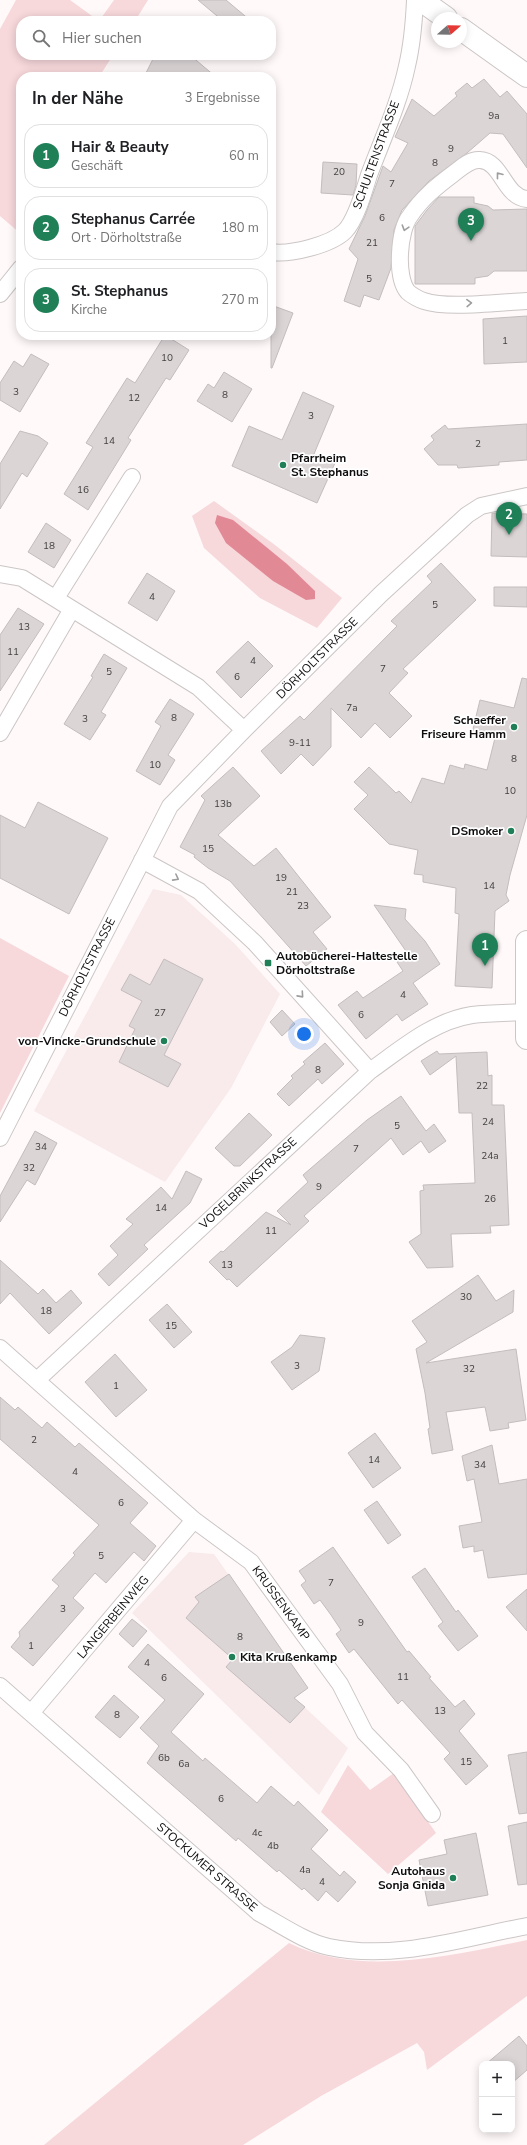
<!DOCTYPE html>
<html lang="de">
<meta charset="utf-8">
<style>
:root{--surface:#fff;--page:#f6f6f6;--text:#202124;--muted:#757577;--line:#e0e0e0;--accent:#1f7f57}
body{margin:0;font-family:"Nunito Sans",sans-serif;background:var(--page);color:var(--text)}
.controls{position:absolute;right:12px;bottom:12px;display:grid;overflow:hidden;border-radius:8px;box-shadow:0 2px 10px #0003}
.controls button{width:36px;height:36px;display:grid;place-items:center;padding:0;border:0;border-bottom:1px solid var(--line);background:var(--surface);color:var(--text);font:20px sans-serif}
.compass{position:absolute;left:431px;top:12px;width:36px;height:36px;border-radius:50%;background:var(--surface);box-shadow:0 2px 10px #0003;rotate:70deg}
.you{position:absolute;left:304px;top:1034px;width:14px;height:14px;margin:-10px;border:3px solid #fff;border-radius:50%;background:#1a73e8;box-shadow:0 0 0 6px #1a73e833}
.badge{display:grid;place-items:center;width:26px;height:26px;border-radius:50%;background:var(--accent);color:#fff;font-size:13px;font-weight:700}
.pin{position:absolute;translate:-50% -33px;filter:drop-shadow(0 1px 2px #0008)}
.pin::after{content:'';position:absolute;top:21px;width:14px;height:12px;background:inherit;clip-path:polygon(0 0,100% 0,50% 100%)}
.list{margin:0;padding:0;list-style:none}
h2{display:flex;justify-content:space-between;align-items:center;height:52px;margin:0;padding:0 16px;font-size:17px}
h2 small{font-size:13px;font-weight:400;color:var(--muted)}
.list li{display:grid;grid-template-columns:26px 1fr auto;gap:12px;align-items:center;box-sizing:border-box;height:64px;margin:0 8px 8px;padding:0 8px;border:1px solid var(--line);border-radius:16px}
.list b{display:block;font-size:15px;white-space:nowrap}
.list p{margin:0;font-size:13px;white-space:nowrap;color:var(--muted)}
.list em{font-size:13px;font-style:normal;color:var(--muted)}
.icon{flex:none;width:22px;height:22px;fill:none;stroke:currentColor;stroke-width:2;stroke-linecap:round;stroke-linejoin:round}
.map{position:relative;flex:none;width:527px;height:2145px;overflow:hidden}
.search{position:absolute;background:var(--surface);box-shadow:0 2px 10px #0003;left:16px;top:16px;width:260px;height:44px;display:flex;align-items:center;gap:10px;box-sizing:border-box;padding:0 14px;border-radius:16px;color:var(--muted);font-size:15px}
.panel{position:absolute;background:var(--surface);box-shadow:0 2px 10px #0003;left:16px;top:72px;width:260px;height:268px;border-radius:16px}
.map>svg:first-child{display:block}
.built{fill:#f9eaeb}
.green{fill:#f7d8db}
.water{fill:#e28996}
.building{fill:#dbd5d6;stroke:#c3bdbe}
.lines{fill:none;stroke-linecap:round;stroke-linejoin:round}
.street-casing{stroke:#ccc6c6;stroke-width:18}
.secondary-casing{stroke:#ccc6c6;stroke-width:24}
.street{stroke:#fff;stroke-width:16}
.secondary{stroke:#fff;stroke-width:22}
.oneway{stroke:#9f9e9e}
.poi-dot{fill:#1f7f57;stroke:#fff;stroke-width:1.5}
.labels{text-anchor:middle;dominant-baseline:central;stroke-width:3.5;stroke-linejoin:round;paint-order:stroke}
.number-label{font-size:10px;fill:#423f3f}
.street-label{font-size:12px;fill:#0f0d0d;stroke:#fff}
.poi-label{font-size:12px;font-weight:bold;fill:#0f0d0d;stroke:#fff;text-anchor:end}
</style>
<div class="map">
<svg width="527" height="2145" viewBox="0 0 527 2145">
<rect width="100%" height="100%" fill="#fff9fa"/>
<path class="built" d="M153,889L181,895L235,944L280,994L231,1088L165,1182L34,1111Z
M189,1552L214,1554L308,1688L295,1698L348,1748L319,1795L132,1613Z"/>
<path class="green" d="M16,0H70L99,21H21V55H113L99,77H21V234L0,216V29Z
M114,0H148L135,21H99Z
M214,501L275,545L342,598L317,628L260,598L204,548L192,516Z
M0,938L69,976L0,1113Z
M348,1765L370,1790L394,1773L436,1833L388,1874L321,1812Z
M527,1940V1996L427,2070L424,2052L417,2043L321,2096L243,2145H44L289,1943C360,1978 453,1955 527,1940Z"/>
<path class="water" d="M217,515L233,520L287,564L315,591V599L306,600L273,581L226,543L215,523Z"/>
<path class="building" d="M198,0H226L251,21H223Z
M155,55H190L216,77H144Z
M484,79L500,97L507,91L527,114V168L503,134L490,133L467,153L429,181L402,210L394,230L391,268L379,300L364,295L360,307L344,301L358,259L349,249L365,216L383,166L391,172L408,143L395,137L412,99L434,116L457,96L455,93L467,83L472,88Z
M323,162L357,164L356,185L353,195L321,193Z
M439,197H474V203L488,206L493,210L527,209V271H494L488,276L475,278V284H415V226L427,210Z
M271,305L293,313L272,368H271Z
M527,316V362L484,364L483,319Z
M165,335L189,350L170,380L166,378L128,438L131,440L88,510L64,494L93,447L86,443L127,378L135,383Z
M31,354L49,364L20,412L0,400V383L14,361L23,367Z
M224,372L252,389L232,422L197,401L208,384L214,388Z
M303,392L334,406L314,454L335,463L317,503L232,466L249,426L282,440Z
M527,424V460L499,462V465L458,468L457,465H438L424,449L434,440L431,436L445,425L448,429Z
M20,431L38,436L48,443L27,477L22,473L0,509V464Z
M492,513L527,514V557L491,556Z
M46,523L71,540L54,568L28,552Z
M441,563L476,600L403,669L408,673L389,693L412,716L390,738L375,723L361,738L331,708V747L313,766L301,754L281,774L261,751L300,716L304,720L397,626L391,621L432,582L427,576Z
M147,573L175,591L157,621L128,603Z
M494,587H527V607L494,606Z
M18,608L44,624L0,691V635Z
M248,641L273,666L241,698L216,672Z
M104,654L127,668L101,712L106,715L90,740L64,724L93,677L91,676Z
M522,678L527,679V815L510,875L506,895L509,901L495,911L492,988L455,986L459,914L455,913L456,888L423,882V875L414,874L418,850L389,844L354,809L368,795L354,782L369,767L396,793L399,791L411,803L422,778L444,784L450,765L464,769L465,764L487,770L495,738L472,733L480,700L514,708Z
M170,699L194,714L168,755L175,760L160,785L136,771L161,726L155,722Z
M233,767L260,796L218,835L254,866L276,848L331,917L313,932L327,949L306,966L230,881L208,868L194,857L195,855L180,847L205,800L201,796Z
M38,802L108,838L69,914L0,878V815L25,828Z
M374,905L406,909L405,919L425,941L440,964L413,983L428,1004L402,1021L397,1014L366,1039L338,1005L357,991L363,998L403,971L397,962L408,954Z
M164,959L203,979L164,1055L181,1064L168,1087L119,1062L135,1029L129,1026L142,1001L121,990L130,974L150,985Z
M282,1010L295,1024L282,1036L270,1022Z
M325,1043L344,1064L322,1084L318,1079L289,1106L277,1094L293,1078L291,1076L305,1064L303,1062Z
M437,1051L439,1054L487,1052L488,1076L492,1075V1105H504L509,1225L490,1226L491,1233L451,1234L453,1267L427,1268L409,1242L421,1234L420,1191L424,1190L423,1185L475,1183L472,1113H459L456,1056L430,1075L421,1061Z
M401,1096L426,1131L434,1124L446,1141L429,1153L421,1141L403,1155L391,1138L304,1216L309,1221L237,1287L229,1279L227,1280L209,1262L221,1251L223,1252L266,1212L291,1225L277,1211L308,1182L303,1175L367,1120Z
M249,1113L272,1135L240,1166H234L215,1148Z
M35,1131L57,1143L35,1185L27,1180L0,1222V1196Z
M186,1171L202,1179L190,1203L144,1245L148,1249L109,1286L98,1274L118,1255L110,1246L133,1224L126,1219L161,1187L172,1199Z
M0,1260L38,1294L43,1289L56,1303L71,1290L82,1303L49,1334L10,1293L0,1304Z
M478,1275L496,1301L514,1290L513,1312L426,1363L516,1349L526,1420L508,1423L509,1428L490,1431L485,1407L446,1412L453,1450L432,1454L428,1429L430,1428L425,1393L416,1349L427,1342L412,1321Z
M167,1304L192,1332L174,1348L149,1320Z
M300,1335L325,1338L319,1371L292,1390L271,1362L292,1347Z
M115,1354L147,1390L116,1417L85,1382Z
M0,1397L15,1410L18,1407L42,1428L47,1422L75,1447L79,1443L148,1503L130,1523L156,1546L144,1561L134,1552L106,1583L95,1573L73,1598L84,1608L33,1666L11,1647L20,1636L19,1632L27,1623L59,1586L52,1580L75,1555L73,1553L99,1525L0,1439Z
M375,1433L401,1468L373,1488L348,1453Z
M492,1445L499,1484L527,1479V1574L488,1578L483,1550L474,1552V1546L463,1548L459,1526L482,1522L474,1479L467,1481L462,1456Z
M377,1501L401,1535L388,1544L364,1510Z
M333,1547L407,1652L409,1651L431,1677L429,1678L455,1707L464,1700L475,1714L459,1731L488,1766L466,1785L444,1759L450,1753L402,1700L398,1704L354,1649L349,1653L336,1634L341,1630L331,1615L320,1600L314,1604L301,1585L306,1581L299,1571Z
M425,1568L456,1612L458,1610L478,1636L458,1651L438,1626L443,1622L412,1577Z
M229,1574L308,1688L294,1698L305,1707L290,1723L226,1667L233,1659L186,1618L199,1602L195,1597Z
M527,1589V1631L506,1607Z
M132,1619L147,1631L133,1647L119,1634Z
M148,1644L204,1694L171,1732L203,1761L205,1758L257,1803L271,1786L294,1806L298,1801L328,1830L311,1849L340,1876L344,1871L356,1882L338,1902L326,1891L318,1901L304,1888L302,1890L279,1870L277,1872L238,1838L236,1841L147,1763L159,1746L140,1728L165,1700L128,1667Z
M114,1695L139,1717L120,1738L95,1717Z
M527,1752V1813L519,1814L508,1755Z
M527,1822V1884L518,1885L508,1826Z
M476,1833L488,1895L428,1906L419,1860L447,1854L444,1840Z
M519,2036L527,2046V2070L512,2083V2064H486Z"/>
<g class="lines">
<g class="street-casing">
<path id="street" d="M527,199C504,197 502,161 480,160C470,159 461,168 453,174C437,186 422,198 410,216C399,230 395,277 408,292C411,295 420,300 424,301C447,309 500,302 527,301
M271,252C290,255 331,245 345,231C356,220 364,191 369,175C382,140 399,104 407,66C412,45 414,22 415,0
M0,294L21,268
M0,574L22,578L198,687L244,730
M56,598L132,477
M0,733L72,609
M142,860L199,891L255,943L370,1071
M0,1138L170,806L244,730L381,594L467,515L481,506L527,496
M0,1348L194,1520L251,1562L340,1684L365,1733L401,1770L432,1814
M37,1380L370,1071C401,1049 433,1021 472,1015C490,1013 509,1013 527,1012
M0,1686L259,1913C280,1924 305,1942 329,1947C396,1961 462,1938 527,1926
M31,1713L194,1520"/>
</g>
<g class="secondary-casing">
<path id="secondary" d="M421,0L446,18
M461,29L527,76
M527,942V1038"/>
</g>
<use href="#street" class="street"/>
<use href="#secondary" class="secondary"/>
</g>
<defs><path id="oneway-chevron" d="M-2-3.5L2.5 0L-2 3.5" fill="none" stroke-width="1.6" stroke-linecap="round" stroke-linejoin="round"/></defs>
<g class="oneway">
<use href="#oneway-chevron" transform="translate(499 175) rotate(-128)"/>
<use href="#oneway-chevron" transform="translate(405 228) rotate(107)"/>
<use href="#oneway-chevron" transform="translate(469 303) rotate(-2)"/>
<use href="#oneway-chevron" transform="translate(176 878) rotate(28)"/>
<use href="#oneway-chevron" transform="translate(301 995) rotate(48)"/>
</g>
<g class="poi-dot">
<circle cx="283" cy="465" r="4"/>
<circle cx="514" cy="727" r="4"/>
<circle cx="511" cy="831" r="4"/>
<rect x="264" y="959" width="8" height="8" rx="2"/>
<circle cx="164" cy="1041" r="4"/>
<circle cx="232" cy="1657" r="4"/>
<circle cx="453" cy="1878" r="4"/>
</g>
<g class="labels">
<g class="number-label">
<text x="494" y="116">9a</text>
<text x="451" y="149">9</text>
<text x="435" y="163">8</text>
<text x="339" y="172">20</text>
<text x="392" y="184">7</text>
<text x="382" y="218">6</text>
<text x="372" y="243">21</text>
<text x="369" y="279">5</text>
<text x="505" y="341">1</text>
<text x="167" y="358">10</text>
<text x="16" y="392">3</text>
<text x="225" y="395">8</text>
<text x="134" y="398">12</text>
<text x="311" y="416">3</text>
<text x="109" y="441">14</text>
<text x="478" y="444">2</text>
<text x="83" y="490">16</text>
<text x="49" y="546">18</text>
<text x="152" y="597">4</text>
<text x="435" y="605">5</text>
<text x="24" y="627">13</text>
<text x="13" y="652">11</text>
<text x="253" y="661">4</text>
<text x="383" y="669">7</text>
<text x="109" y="672">5</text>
<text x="237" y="677">6</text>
<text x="352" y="708">7a</text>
<text x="174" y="718">8</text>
<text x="85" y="719">3</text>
<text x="300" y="743">9-11</text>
<text x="514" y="759">8</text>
<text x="155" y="765">10</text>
<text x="510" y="791">10</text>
<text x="223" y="804">13b</text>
<text x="208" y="849">15</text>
<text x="281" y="878">19</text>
<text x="489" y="886">14</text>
<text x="292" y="892">21</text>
<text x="303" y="906">23</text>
<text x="403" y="995">4</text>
<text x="160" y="1013">27</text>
<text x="361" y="1015">6</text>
<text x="318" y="1070">8</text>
<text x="482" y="1086">22</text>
<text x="488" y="1122">24</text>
<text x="397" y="1126">5</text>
<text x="41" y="1147">34</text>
<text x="356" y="1149">7</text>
<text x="490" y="1156">24a</text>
<text x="29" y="1168">32</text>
<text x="319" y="1187">9</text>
<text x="490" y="1199">26</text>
<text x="161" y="1208">14</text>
<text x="271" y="1231">11</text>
<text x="227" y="1265">13</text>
<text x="466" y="1297">30</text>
<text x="46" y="1311">18</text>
<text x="171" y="1326">15</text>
<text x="297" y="1366">3</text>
<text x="469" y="1369">32</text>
<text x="116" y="1386">1</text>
<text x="34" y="1440">2</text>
<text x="374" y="1460">14</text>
<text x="480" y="1465">34</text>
<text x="75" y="1472">4</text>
<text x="121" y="1503">6</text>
<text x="101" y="1556">5</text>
<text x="331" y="1583">7</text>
<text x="63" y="1609">3</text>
<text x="361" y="1623">9</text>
<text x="240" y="1637">8</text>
<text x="31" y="1646">1</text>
<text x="147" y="1663">4</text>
<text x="403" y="1677">11</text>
<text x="164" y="1678">6</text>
<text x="440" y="1711">13</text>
<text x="117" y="1715">8</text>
<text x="164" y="1758">6b</text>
<text x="466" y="1762">15</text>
<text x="184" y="1764">6a</text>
<text x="221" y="1799">6</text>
<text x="257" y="1833">4c</text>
<text x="273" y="1846">4b</text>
<text x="305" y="1870">4a</text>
<text x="322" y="1882">4</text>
</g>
<g class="street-label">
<text transform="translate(376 155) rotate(-70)">SCHULTENSTRASSE</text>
<text transform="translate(317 658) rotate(-45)">DÖRHOLTSTRASSE</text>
<text transform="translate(87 967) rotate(-63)">DÖRHOLTSTRASSE</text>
<text transform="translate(248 1183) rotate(-43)">VOGELBRINKSTRASSE</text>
<text transform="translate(281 1603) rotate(54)">KRUSSENKAMP</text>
<text transform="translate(113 1617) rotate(-50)">LANGERBEINWEG</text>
<text transform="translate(207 1867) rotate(41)">STOCKUMER STRASSE</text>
</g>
<g class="poi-label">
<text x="291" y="458" text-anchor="start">Pfarrheim<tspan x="291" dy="14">St. Stephanus</tspan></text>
<text x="506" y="720">Schaeffer<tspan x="506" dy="14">Friseure Hamm</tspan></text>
<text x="503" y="831">DSmoker</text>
<text x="276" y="956" text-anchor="start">Autobücherei-Haltestelle<tspan x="276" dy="14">Dörholtstraße</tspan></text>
<text x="156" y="1041">von-Vincke-Grundschule</text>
<text x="240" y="1657" text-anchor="start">Kita Krußenkamp</text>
<text x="445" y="1871">Autohaus<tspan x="445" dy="14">Sonja Gnida</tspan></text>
</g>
</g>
</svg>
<div class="controls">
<button>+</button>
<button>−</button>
</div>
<svg class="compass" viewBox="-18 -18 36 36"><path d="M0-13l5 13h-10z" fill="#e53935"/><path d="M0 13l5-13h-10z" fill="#757577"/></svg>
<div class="you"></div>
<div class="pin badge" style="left:485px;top:966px">1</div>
<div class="pin badge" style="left:509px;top:535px">2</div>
<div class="pin badge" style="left:471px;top:241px">3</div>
<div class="search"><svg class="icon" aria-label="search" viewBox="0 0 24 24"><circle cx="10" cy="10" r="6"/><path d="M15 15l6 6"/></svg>Hier suchen</div>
<section class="panel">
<h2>In der Nähe<small>3 Ergebnisse</small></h2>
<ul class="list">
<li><span class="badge">1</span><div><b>Hair &amp; Beauty</b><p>Geschäft</p></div><em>60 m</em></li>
<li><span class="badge">2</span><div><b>Stephanus Carrée</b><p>Ort · Dörholtstraße</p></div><em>180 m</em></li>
<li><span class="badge">3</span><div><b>St. Stephanus</b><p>Kirche</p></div><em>270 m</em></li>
</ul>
</section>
</div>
